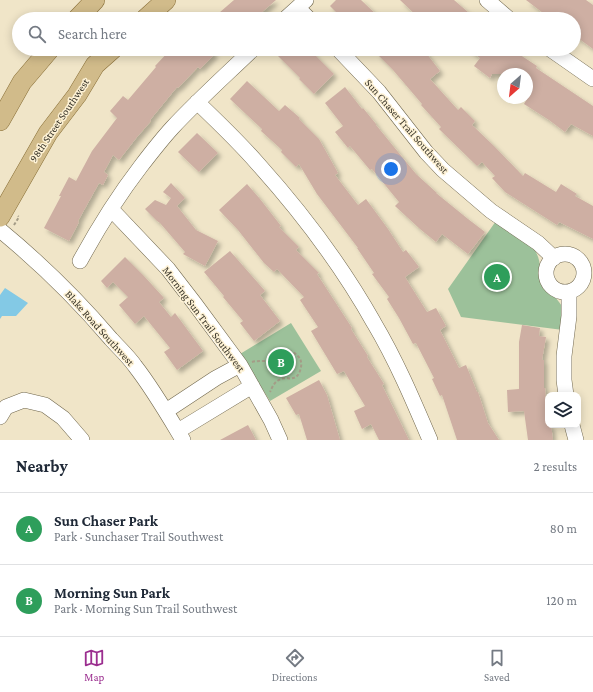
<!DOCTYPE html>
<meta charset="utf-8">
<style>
:root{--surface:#fff;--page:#f2f2f3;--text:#1f2937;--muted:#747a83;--line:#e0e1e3;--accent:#9b2e8f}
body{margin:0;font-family:"Crimson Pro",serif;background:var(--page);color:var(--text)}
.controls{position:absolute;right:12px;bottom:12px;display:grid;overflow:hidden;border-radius:8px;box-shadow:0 2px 10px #0003}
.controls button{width:36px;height:36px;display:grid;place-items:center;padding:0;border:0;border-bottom:1px solid var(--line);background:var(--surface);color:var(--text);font:20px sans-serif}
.compass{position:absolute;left:497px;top:68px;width:36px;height:36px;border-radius:50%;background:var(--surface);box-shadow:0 2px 10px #0003;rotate:208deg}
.you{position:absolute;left:391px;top:169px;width:14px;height:14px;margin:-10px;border:3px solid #fff;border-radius:50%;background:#1a73e8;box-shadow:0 0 0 6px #1a73e833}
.badge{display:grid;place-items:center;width:26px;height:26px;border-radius:50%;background:var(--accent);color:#fff;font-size:13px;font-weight:700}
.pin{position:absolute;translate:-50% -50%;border:2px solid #fff;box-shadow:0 1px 4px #0006}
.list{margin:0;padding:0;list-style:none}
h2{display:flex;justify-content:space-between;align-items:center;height:52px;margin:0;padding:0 16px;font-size:17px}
h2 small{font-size:13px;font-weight:400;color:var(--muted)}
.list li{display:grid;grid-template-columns:26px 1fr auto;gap:12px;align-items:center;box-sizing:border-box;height:72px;padding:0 16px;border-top:1px solid var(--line)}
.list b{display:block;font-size:15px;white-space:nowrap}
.list p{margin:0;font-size:13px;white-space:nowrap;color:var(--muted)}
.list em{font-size:13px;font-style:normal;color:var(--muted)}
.icon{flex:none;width:22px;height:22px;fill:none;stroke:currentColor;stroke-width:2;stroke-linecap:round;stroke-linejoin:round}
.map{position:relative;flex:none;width:593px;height:440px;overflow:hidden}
.search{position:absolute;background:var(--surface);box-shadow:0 2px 10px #0003;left:12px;right:12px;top:12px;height:44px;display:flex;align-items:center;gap:10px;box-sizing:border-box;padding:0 14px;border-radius:22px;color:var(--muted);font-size:15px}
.sheet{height:196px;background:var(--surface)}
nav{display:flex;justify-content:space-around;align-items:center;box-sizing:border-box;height:56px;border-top:1px solid var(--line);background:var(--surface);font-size:11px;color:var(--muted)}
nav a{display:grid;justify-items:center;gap:2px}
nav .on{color:var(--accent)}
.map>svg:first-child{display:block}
.green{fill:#9cc19a}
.water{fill:#83c9e5}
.building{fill:#ceafa3;filter:url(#shadow)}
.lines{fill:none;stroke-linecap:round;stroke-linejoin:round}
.minor-casing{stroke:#70674d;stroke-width:16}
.major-casing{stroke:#886e36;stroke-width:20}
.path{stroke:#a49c87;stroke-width:2;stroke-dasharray:3 2;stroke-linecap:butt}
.minor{stroke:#fff;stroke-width:15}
.major{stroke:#d1bb8a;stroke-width:19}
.labels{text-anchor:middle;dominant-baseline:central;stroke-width:3;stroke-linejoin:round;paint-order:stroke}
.street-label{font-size:11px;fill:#39352a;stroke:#fef2d5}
</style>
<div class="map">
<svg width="593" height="440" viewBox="0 0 593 440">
<defs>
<filter id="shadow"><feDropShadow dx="3.5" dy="3.5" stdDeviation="2" flood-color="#0004"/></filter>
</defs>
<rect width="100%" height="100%" fill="#f0e5c8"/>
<path class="green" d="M496,221L533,247C537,253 540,260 540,268C539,274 538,277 541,283C544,289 549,292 554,296C558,300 561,305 564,309L563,330L461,317L448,289Z
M291,323L321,371L270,401L240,354Z"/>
<path class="water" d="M5,288L28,303L16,316H2L0,319V295Z"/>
<path class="building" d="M234,0H276L254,19H212Z
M336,0H361L381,19H343L330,6Z
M400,0H454L476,19H420Z
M526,0H586L593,5V49L574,35V19H551Z
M171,49H210L215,54L200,69L198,67L178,88L177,87L150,120L151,121L137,137L119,160L113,155L104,172L108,175L103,185L99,183L78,221L79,222L69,241L44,228L61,196H59L69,177L76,181L92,151L117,118L110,111L123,96L128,100L156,67L155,66Z
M285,49H309L334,74L314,94L299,79L300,78L278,56Z
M382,49H423L440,71L430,79L458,110L461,107L475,121L472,125L494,146L523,176L525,173L556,192L561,184L577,194L575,196L593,206V239L559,222L557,225L505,192L492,178L495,176L482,162L477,166L439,129L441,127L421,105L422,104L393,70L377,54Z
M468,49H511L537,66L536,68L593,106V136L571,124L565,132L549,120L524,104L527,99V74H492L490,78L474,66L480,58Z
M247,81L279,111L285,105L300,118L299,119L319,139L338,173L335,175L358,205L366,199L388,229L403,252L406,250L419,267L405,277L427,312L436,308L446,326L440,330L459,368L466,365L477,392H478L488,423L499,440H457L442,395L440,396L432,379L434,378L416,343L413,344L399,318L387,299L389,297L372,274L374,273L357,248H358L317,194L299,164L296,167L281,152L282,150L261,131L262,129L230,99Z
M345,87L362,109L363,108L376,124V125L416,174L437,193H436L468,219L485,232L468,254L442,234L436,242L420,229L395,206L399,202L372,169L370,170L350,146L348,148L335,132L343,126L325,103Z
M197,133L218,153L199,172L178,152Z
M171,183L185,198L177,206L196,230L218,241L205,266L183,254L185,252L160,223L157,221L145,209L155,200L166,205L171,198L163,192Z
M247,184L260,199L281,226L279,227L299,247L296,250L319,273L317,274L352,328L351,329L368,356L367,357L384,384L382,385L409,440H379L371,424L362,429L354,411L365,406L344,371L337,374L311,331L318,327L300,300L304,297L277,269L274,272L264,263L238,230L219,210Z
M230,251L265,291L260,295L280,321L254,341L240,323L243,321L223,297L224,296L204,272Z
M125,257L143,275L164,298L159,302L171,317L175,313L203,351L177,370L164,352L170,348L144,316L135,324L119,305L128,297L113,282L107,288L101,281Z
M522,325L540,328L539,336L546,337L542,360H544V388H545L547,421H548V425H551L553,440H528L524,411L508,412L507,390L519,389V342Z
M319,380L327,395L340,440H307L299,414L296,415L286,398Z
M248,425L256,440H220Z"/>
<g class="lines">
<g class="minor-casing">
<path id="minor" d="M487,0L509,19
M298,8L309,19
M285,19L306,0
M338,49L379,92L426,152L443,170L491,211L538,243L554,258
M550,49L593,79
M197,102C218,122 239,142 258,164C302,213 342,266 374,323C396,360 413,400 430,440
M111,209L168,269L195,304L240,365L271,420L280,440
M0,230C40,263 77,299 111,339C119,348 128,356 135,366C153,389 168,415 183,440
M546 273a19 19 0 1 1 38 0a19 19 0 1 1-38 0Z
M80,261C98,228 118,196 141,166C151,153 161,140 172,128C198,100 226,75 253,49
M566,395L564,380V356L569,316V292
M166,411L216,378L240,365
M0,417L6,407L24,400L45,405L63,418L82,440
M572,425L576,440
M178,431L252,386"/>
</g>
<g class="major-casing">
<path id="major" d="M77,19L95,0
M145,19L166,0
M0,121L22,82L50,49
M0,217L48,133L77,95L95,65L113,49"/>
</g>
<path class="path" d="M14,225L19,217L18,216
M252,362C259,360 265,362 271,360C276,358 277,354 281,352C288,348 300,354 301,362C302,366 300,373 297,376C292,381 284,376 279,380C274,382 272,388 270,392"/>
<use href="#minor" class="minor"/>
<use href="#major" class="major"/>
</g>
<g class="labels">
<g class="street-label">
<text transform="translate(59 120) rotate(-56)">98th Street Southwest</text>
<text transform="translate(407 126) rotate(49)">Sun Chaser Trail Southwest</text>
<text transform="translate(204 319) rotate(53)">Morning Sun Trail Southwest</text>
<text transform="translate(100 328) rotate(48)">Blake Road Southwest</text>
</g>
</g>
</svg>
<div class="controls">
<button><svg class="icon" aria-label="layers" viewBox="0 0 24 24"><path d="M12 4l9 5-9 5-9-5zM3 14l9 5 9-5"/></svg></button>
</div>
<svg class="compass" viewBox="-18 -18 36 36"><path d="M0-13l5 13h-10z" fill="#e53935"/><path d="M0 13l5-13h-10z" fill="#747a83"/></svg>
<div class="you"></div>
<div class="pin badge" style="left:497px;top:277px;background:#2e9e5b">A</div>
<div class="pin badge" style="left:281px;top:362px;background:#2e9e5b">B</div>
<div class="search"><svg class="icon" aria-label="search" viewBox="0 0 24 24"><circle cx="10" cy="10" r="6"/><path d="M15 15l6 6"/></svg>Search here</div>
</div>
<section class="sheet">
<h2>Nearby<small>2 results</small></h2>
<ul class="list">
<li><span class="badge" style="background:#2e9e5b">A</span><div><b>Sun Chaser Park</b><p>Park · Sunchaser Trail Southwest</p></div><em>80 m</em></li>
<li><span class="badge" style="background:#2e9e5b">B</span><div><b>Morning Sun Park</b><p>Park · Morning Sun Trail Southwest</p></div><em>120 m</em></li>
</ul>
</section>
<nav>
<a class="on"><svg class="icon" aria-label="map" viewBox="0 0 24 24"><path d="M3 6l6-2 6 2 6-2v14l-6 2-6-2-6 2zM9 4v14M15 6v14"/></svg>Map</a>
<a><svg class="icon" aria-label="directions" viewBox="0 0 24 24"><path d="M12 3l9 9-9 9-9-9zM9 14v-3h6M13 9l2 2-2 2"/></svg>Directions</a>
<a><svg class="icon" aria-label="saved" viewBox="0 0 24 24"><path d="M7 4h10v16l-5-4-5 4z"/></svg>Saved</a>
</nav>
